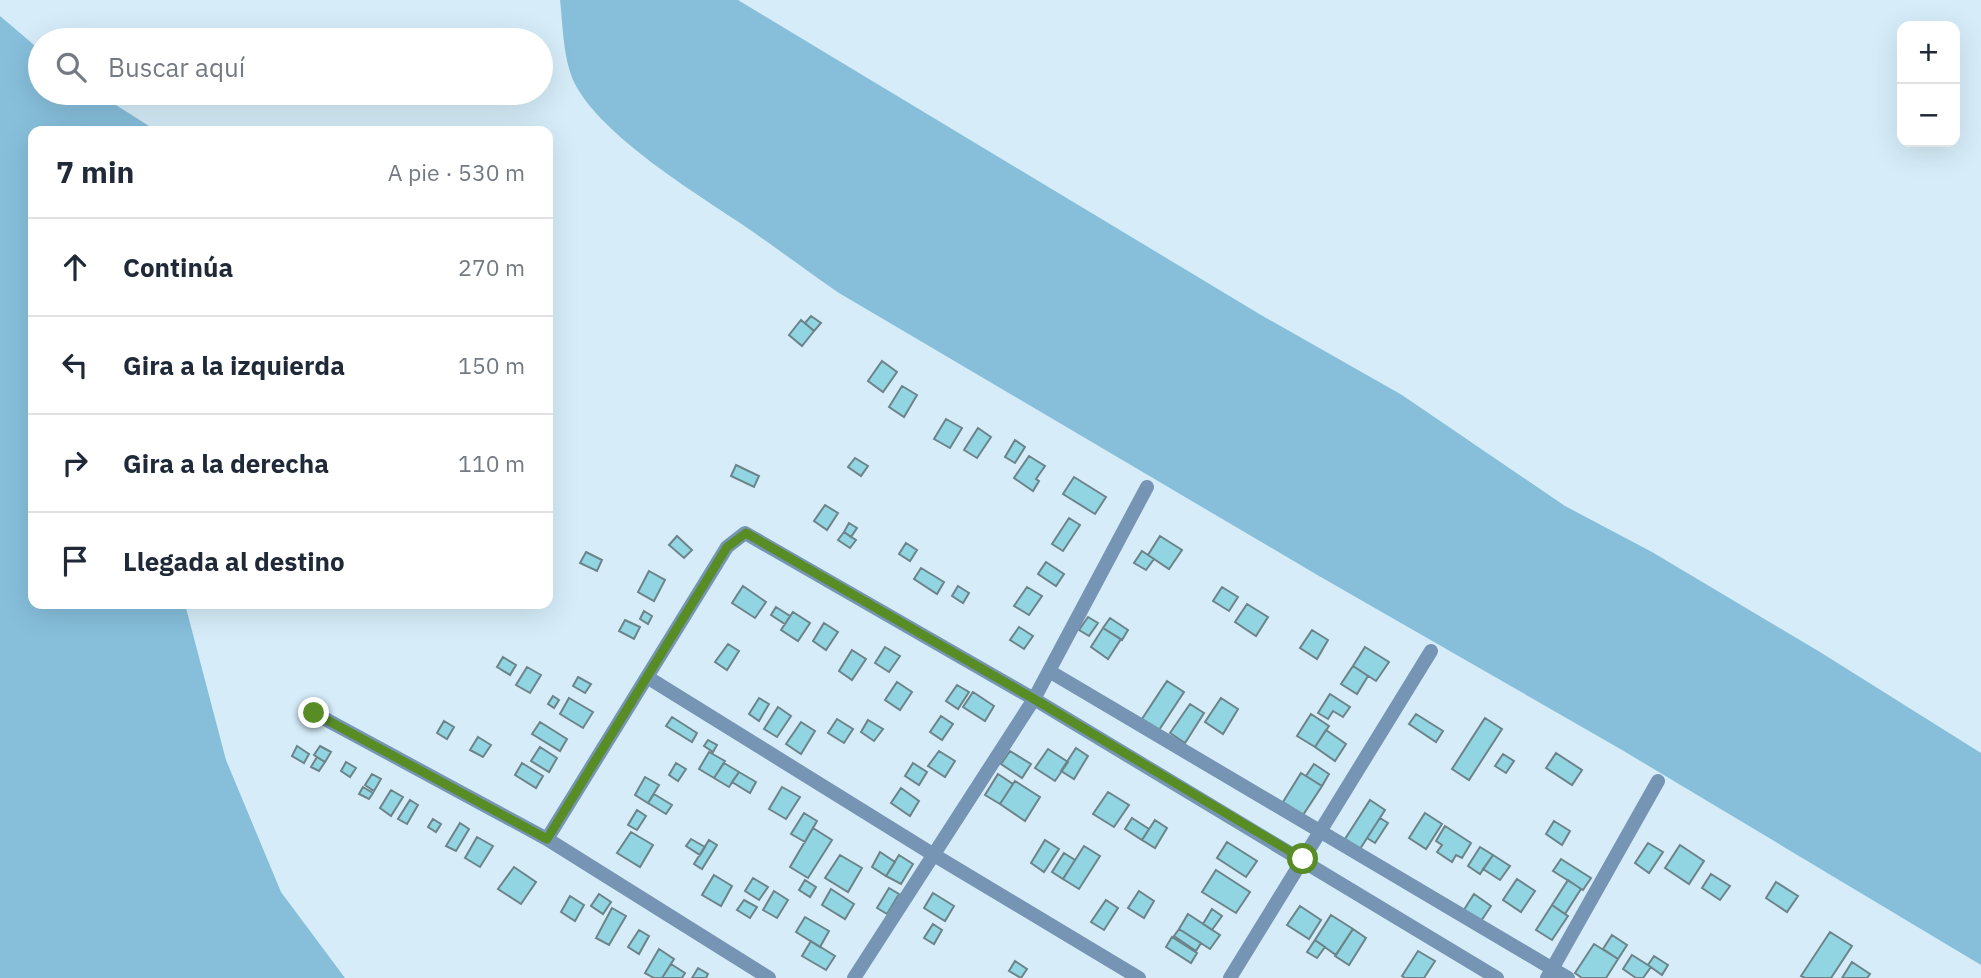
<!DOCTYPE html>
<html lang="es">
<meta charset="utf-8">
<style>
:root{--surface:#fff;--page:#f2f2f3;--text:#1f2937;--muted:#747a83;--line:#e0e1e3}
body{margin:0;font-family:"IBM Plex Sans",sans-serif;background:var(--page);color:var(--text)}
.controls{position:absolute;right:21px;top:21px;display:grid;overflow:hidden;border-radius:14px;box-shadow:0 7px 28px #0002}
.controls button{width:63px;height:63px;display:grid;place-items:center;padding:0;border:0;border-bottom:2px solid var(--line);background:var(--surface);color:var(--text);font:35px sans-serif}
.stop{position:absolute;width:21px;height:21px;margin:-16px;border:5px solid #588d26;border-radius:50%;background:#fff}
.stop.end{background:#588d26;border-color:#fff;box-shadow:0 2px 7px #0008}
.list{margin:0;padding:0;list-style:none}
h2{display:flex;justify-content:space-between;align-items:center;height:91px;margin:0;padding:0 28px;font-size:30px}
h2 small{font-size:23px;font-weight:400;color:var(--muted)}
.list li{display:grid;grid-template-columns:46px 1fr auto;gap:21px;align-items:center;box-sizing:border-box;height:98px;padding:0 28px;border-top:2px solid var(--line)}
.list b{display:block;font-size:26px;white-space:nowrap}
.list em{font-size:23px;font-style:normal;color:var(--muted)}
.icon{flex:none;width:38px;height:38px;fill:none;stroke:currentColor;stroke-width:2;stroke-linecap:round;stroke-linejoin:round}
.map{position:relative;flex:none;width:1981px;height:978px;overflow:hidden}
.search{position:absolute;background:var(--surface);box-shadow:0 7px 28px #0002;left:28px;top:28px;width:525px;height:77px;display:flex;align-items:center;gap:18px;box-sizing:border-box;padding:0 24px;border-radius:38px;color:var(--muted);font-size:26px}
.panel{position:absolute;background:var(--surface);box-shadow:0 7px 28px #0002;left:28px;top:126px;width:525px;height:483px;border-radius:14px}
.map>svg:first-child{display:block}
.forest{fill:#87bfdb}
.building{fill:#91d5e2;stroke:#6c8489;stroke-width:2}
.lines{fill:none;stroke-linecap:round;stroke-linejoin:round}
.minor{stroke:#7695b4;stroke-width:14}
.route{stroke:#588d26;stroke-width:9}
</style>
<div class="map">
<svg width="1981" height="978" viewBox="0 0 1981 978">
<rect width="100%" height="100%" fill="#d6edf9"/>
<path class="forest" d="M560,0H738L1261,315L1402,395L1565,506L1652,552L1820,652L1981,753V965L1622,750L1319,576L839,293C807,271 775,247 743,225C694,192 602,136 575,84C563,59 563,27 560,0Z
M0,16L40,50V93H97L157,131H33V604H185L226,760L281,892L345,978H0Z"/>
<path class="building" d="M811,316L821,323L814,331L805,323Z
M801,320L814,331L802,346L789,335Z
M882,361L897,372L883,392L868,381Z
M902,386L917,395L904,417L889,407Z
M946,419L962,428L950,448L934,439Z
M978,428L991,437L977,458L964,450Z
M1015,440L1025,447L1015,463L1005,457Z
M1029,456L1045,466L1036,479L1039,481L1033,491L1014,478Z
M855,458L868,466L861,476L848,467Z
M736,465L759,476L754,487L731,476Z
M1074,477L1106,497L1095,514L1063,494Z
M825,505L838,513L827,530L814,521Z
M1069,518L1080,525L1063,551L1052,544Z
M849,523L857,528L851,537L844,532Z
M844,532L856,540L850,548L838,540Z
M677,536L692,550L684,558L669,545Z
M1160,536L1182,550L1169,569L1148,555Z
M906,543L917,550L910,561L899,554Z
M1142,551L1154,559L1146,570L1134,563Z
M586,552L602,560L597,571L580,563Z
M1046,562L1064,574L1056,586L1038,574Z
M921,568L944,582L937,594L914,579Z
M649,571L665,580L654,601L638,592Z
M743,586L766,602L755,618L732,603Z
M958,586L969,593L963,603L952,596Z
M1027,587L1042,596L1029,615L1014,606Z
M1222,587L1238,597L1229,611L1213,601Z
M1247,604L1268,617L1256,636L1235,622Z
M776,607L790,616L785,624L771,615Z
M644,611L652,616L648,624L640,619Z
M793,612L810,623L798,641L781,630Z
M1088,617L1098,623L1089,636L1079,630Z
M1110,618L1128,630L1122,640L1103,628Z
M625,620L640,627L634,639L619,631Z
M824,623L838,632L826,650L813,641Z
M1019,627L1033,636L1024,649L1010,640Z
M1103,628L1121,639L1108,659L1091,647Z
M1312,630L1328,640L1317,659L1300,648Z
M728,644L739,651L727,670L715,662Z
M885,647L900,656L889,672L875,663Z
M1365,647L1389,662L1376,681L1353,666Z
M852,650L866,659L852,680L839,671Z
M503,657L516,665L510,675L497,667Z
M1353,666L1368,676L1357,694L1341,684Z
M527,667L541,675L530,693L516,685Z
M578,677L591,684L585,693L573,686Z
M1167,681L1184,692L1159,730L1142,719Z
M897,682L912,692L900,710L885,700Z
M957,685L969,692L958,709L946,701Z
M973,692L994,706L985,721L963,707Z
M1330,694L1350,707L1343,717L1333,711L1328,719L1318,713Z
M553,696L559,700L554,708L548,704Z
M569,698L593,712L583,728L560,714Z
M759,698L769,704L759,721L749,714Z
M1221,698L1238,709L1223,734L1205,722Z
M1190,704L1204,713L1185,743L1170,733Z
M778,707L791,716L777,737L764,729Z
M1311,714L1329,726L1315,747L1297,736Z
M1416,714L1443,731L1436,742L1409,724Z
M941,716L953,724L942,740L930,732Z
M672,717L697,733L692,742L666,726Z
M1485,718L1502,729L1469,780L1452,769Z
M837,719L853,729L844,743L828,733Z
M868,720L883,729L874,741L861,732Z
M444,721L454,727L447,739L437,733Z
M540,722L567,739L560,751L532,734Z
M801,722L815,731L801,754L786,744Z
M1326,730L1346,744L1335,761L1315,747Z
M478,737L491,745L483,757L470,750Z
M708,740L717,745L713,752L704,746Z
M297,746L309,754L304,763L292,756Z
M320,746L331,752L325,762L314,755Z
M540,747L557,758L549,772L531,761Z
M1076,748L1088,756L1074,779L1061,771Z
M1048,749L1068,762L1055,781L1035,768Z
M939,751L955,761L945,777L928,766Z
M1010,751L1031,764L1022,778L1001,764Z
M709,752L725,761L714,778L699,769Z
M1556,753L1582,770L1572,785L1546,768Z
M1503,754L1514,761L1506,773L1495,766Z
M317,757L325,762L319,771L311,767Z
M346,762L356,768L350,777L341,771Z
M522,763L543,776L536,788L515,775Z
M676,763L686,769L678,781L669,775Z
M724,763L739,772L729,787L714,778Z
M913,763L927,772L919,785L905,776Z
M1314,764L1329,774L1322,786L1306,776Z
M739,772L756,782L750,793L732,782Z
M1301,773L1322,786L1303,815L1283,802Z
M372,774L381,779L374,791L365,785Z
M998,774L1013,784L1000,804L985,795Z
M645,777L659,785L648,803L635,795Z
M1015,781L1040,797L1025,821L1000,804Z
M363,787L373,793L369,799L359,794Z
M782,787L800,797L786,819L769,809Z
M901,788L919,801L910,816L891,803Z
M391,790L403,797L391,816L380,808Z
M1108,792L1129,805L1114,827L1093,814Z
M654,794L672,805L666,814L648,803Z
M410,800L418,805L407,824L398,819Z
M1370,800L1385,810L1360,849L1345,839Z
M637,810L646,816L637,830L628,825Z
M804,813L817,821L805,842L791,834Z
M1425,813L1442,824L1426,849L1409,838Z
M1132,818L1149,829L1142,840L1125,829Z
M1380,818L1388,823L1375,843L1367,838Z
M433,819L441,824L436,832L428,827Z
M1155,820L1167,828L1155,848L1142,840Z
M1554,821L1570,831L1562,845L1546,834Z
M460,823L469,829L456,851L446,846Z
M1445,826L1471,843L1462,858L1456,855L1452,862L1437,852L1442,845L1436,841Z
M813,828L832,840L808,878L790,867Z
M631,832L653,845L640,867L617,853Z
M477,837L493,846L480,867L465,858Z
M691,839L705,847L700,855L686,846Z
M709,840L717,845L702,869L694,864Z
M1045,840L1059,849L1044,872L1031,863Z
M1227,842L1257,861L1246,877L1217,858Z
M1648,843L1663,852L1649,873L1635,863Z
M1680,845L1704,861L1689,884L1665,868Z
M1084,846L1100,856L1079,889L1063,879Z
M1480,847L1493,855L1480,874L1468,866Z
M880,852L895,862L886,876L872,867Z
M1064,853L1075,860L1063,879L1052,872Z
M840,855L862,868L848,892L825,878Z
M899,855L913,864L901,884L886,876Z
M1493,855L1510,866L1500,880L1483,869Z
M1561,859L1591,878L1583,890L1553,871Z
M514,867L536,882L521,904L498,889Z
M1216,870L1250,892L1236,913L1202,892Z
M1711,874L1730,886L1720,900L1702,888Z
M714,875L732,886L721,906L702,895Z
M753,878L768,887L759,900L745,891Z
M1517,879L1535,891L1521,912L1503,900Z
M805,880L816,887L810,897L799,890Z
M1568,880L1581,889L1565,914L1552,905Z
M1776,882L1798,896L1787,912L1766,898Z
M889,888L899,894L887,914L877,908Z
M831,889L854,904L845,919L822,905Z
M774,891L788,900L777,918L763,910Z
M1139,891L1154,901L1144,918L1128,908Z
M933,893L954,906L945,921L924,908Z
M599,894L611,902L603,914L591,906Z
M1474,894L1491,906L1479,924L1462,913Z
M570,896L584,905L575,921L561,912Z
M744,900L757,907L750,918L737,910Z
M1106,900L1118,908L1104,930L1091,922Z
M1552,905L1568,916L1552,940L1536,930Z
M1300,906L1321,920L1309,939L1287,925Z
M612,908L626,916L609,945L596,938Z
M1212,909L1222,916L1212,930L1203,924Z
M1188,914L1220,935L1210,949L1179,929Z
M1331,915L1353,929L1336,955L1315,940Z
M805,917L829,931L820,947L796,932Z
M933,924L942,930L934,944L924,938Z
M1179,929L1201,943L1196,951L1174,936Z
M1353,929L1366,938L1349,965L1335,956Z
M639,930L649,936L639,954L628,947Z
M1830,932L1852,946L1831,978H1805L1801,976Z
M1612,935L1627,945L1618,959L1603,949Z
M1172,937L1197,953L1191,963L1166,947Z
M1315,940L1325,947L1317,958L1307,952Z
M811,941L835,956L826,970L802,956Z
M1594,944L1618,959L1606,978H1582L1575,973Z
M659,949L674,959L662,978H654L645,973Z
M1418,951L1435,961L1424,978H1405L1402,976Z
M1632,955L1651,967L1643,978H1636L1623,969Z
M1654,956L1668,965L1662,975L1648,965Z
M1015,961L1027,969L1021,978L1009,971Z
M1852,962L1870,974L1867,978H1842Z
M671,964L685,973L682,978H662Z
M698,968L708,974L706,978H692Z"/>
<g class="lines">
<path class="minor" d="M1049,671L1568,978
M647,677L934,855L1139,978
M314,713L547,839L769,978
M547,839L727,547L745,533L1034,699L1497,978
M854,978L1034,699L1147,487
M1230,978L1431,651
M1547,978L1658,781"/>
</g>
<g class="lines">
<path class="route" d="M314,713L547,839L727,547L746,533L1034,699L1303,859"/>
</g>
</svg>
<div class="controls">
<button>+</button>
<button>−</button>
</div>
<div class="stop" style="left:1303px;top:859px"></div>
<div class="stop end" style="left:314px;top:713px"></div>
<div class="search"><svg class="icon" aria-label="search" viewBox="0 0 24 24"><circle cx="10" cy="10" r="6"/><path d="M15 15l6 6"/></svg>Buscar aquí</div>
<section class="panel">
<h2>7 min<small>A pie · 530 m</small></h2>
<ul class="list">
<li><svg class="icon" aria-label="ahead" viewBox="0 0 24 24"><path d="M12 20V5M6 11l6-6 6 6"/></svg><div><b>Continúa</b></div><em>270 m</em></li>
<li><svg class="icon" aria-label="left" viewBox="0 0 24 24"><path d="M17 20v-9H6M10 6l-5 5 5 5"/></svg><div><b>Gira a la izquierda</b></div><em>150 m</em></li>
<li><svg class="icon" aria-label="right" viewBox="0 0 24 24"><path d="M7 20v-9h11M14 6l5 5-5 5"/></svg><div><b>Gira a la derecha</b></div><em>110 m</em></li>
<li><svg class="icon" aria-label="arrive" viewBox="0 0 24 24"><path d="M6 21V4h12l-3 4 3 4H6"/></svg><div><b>Llegada al destino</b></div></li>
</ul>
</section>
</div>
